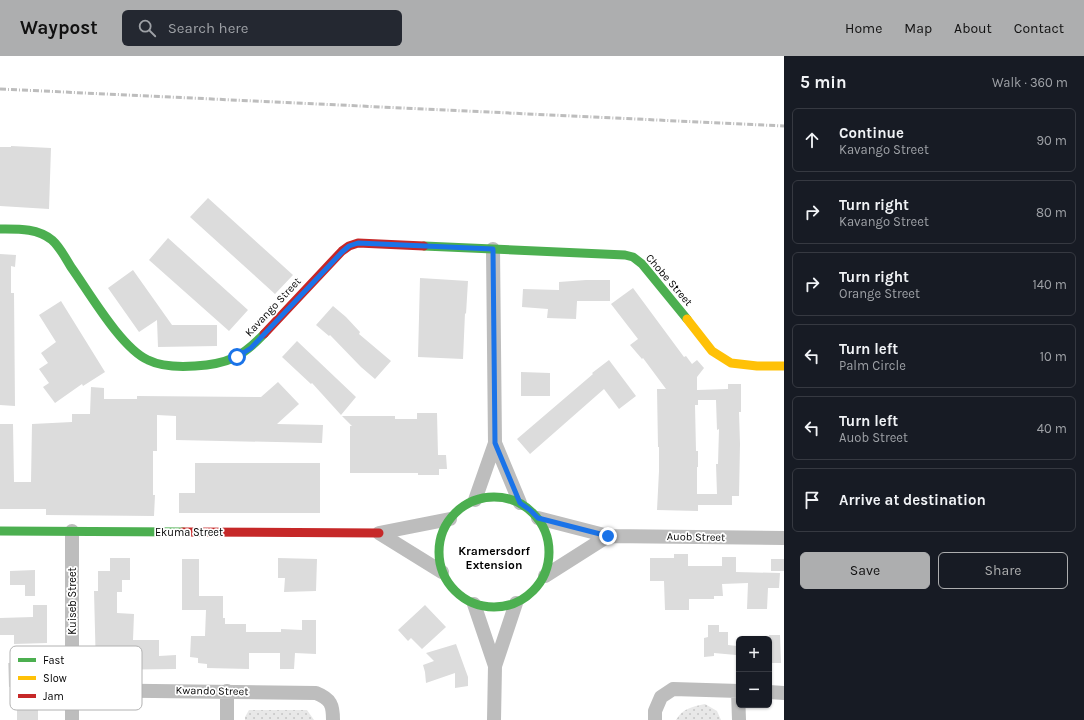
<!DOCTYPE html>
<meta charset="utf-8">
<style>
:root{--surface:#171b24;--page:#242831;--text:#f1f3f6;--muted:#9ea1a6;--line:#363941;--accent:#adaeaf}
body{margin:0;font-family:Karla,sans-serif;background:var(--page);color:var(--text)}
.controls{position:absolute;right:12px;bottom:12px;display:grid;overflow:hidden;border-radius:6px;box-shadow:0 1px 3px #0004}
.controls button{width:36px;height:36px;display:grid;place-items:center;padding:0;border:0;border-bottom:1px solid var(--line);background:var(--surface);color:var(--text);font:20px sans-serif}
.stop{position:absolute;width:12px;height:12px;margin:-9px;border:3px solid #1a73e8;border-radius:50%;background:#fff}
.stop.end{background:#1a73e8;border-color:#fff;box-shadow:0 1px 4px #0008}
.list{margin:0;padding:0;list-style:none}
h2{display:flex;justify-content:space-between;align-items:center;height:52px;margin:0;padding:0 16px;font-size:17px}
h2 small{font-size:13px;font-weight:400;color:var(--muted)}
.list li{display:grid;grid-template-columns:26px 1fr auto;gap:12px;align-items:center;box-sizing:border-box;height:64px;margin:0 8px 8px;padding:0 8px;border:1px solid var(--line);border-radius:6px}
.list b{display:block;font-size:15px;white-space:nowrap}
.list p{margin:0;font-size:13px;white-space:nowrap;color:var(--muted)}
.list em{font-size:13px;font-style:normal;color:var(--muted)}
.actions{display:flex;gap:8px;padding:12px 16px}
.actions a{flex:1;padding:9px 0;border:1px solid var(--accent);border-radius:6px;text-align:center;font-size:14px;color:var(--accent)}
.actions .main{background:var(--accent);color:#111}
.icon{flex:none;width:22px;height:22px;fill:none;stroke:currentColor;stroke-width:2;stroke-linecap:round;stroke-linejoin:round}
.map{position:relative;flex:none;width:784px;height:664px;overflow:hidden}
header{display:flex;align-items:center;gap:24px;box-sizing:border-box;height:56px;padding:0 20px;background:var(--accent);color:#111}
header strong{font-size:19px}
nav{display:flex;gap:22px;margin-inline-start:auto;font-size:14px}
.search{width:280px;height:36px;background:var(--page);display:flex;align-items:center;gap:10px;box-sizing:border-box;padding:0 14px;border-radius:6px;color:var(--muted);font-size:15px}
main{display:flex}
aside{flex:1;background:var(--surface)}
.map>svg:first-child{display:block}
.park{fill:url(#park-dots)}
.building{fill:#dcdcdc;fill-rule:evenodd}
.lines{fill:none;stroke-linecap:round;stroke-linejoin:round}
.street{stroke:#bdbdbd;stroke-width:14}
.fast{stroke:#4caf50;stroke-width:9}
.slow{stroke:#ffc107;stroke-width:9}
.jam{stroke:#c62828;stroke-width:9}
.rail{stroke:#bdbdbd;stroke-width:3;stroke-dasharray:6 2 1 2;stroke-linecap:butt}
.route{stroke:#1a73e8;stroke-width:5}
.labels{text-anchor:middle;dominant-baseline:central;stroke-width:3.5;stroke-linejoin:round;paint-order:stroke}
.street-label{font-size:11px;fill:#000;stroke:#fff}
.neighbourhood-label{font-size:12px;font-weight:bold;fill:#000;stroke:#fff}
.key{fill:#fff;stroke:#b2b2b2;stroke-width:1}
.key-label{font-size:11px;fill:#000}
</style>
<header>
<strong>Waypost</strong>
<div class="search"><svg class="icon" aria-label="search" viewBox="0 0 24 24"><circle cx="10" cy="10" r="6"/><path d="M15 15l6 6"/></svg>Search here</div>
<nav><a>Home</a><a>Map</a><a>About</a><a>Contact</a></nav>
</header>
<main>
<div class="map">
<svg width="784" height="664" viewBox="0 0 784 664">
<defs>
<pattern id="park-dots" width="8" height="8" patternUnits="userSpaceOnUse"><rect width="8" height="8" fill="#e8e8e8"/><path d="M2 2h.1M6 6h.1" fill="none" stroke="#c5c5c5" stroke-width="1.8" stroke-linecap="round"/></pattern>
</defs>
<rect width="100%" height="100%" fill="#fff"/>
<path class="park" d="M705,648L717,655L721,664H676C683,652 692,651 705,648Z
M249,654H307L314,664H245V661Z"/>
<path class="building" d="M11,90L51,92L49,153L0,150V91H11Z
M208,142L293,219L275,238L190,161Z
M168,182L248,254L229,275L149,204Z
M0,198L16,199L15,211L11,210V237H14L15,350L0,349Z
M133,214L172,269H217V290L158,291L157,264L139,276L108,232Z
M420,222L468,225L466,258L465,257L463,303L418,301Z
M586,224H610V245H577L576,263L547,262L548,253L522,251L523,233L559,234V226Z
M633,232L684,301L686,300L692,308L697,304L704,312L697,321V334L728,333V328H741V356H739L740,388L739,440H732V449H698V455L657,454L659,415V391H658L657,333H666L643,302L642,303L630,289L638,283L611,248ZM698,344H716L717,374L719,373L718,408H716L717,438H697V411H698V395H696L695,349H698Z
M61,245L105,316L83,330L82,328L55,347L43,331L49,327L39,313L48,307L41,297L56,286L39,259Z
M333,250L346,261L360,276L359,278L391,305L375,323L361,311L330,279L329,280L316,269Z
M297,285L356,341L341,359L312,327L311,328L282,301Z
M609,304L636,340L619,353L604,333L530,398L517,383L593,318L592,317Z
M521,316L550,317V340H521Z
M278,326L299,348L277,368L323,369L322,387L176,384V360L157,359V395H153V439H155L154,460L46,459V453H0V368H13L14,426H31L32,368L72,366V358H90L91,331L104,332V343H137V340L261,341Z
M417,357H437L438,399H446L447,413H439V419H418V417H350V370H352L342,360H395V363H417Z
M195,407H320V457H179V437H195Z
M674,498H688V510H722V501H736V516L780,517L779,532H768L767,553H747L748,527L722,528L723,540H714V543H689V554H665L664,525H650V502H674Z
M110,502H130V524H122V536H117V557L134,558L133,584H159V600L176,599V613L96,614L94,535H98V515H110Z
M278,502L317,503L316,535L284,536L285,522H278Z
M182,503H199V540H223V562H225V568H246V576H281V573L302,574V564H316V598L295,597L294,613H280V597H249V613L207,612V608L198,607V602L190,601L191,580H205L206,554H182Z
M771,503H784V515H771Z
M35,514V540H25V529H10V515Z
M33,549H47V587L14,588V579H0V562L33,561Z
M425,549L446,571L422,593L411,582L408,585L398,574Z
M708,569H719V576H728V589L737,590L736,599L714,597V600L704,601V582L708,581Z
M769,579H780L781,607H770Z
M456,588L468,621V630L455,632V617L426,627L425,616L423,609L434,605L426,597Z
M51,605L52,629H48L49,652H38V664H17V652H24L23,630L9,631L8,607Z"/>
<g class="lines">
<path class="street" d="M495,387L520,447
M475,444L495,387L493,193
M538,462L608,480L545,520
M72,475V664
M608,480L784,482
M442,516L379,477L450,463
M474,548L495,610L516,547
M72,634L316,637C331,643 333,649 333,664
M227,635V664
M738,635L739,664
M769,636L784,637
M494,664L495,610
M655,664V655L661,641L673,633L739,635"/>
<path class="fast" d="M0,173C18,173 37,172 52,184C60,191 66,203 71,211C89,236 121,292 148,304C162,311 180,311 195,310C228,308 242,301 264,278
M424,190L625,199L633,201L642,208L687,263
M439 496a55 55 0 1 1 110 0a55 55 0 1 1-110 0Z
M0,475L183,476"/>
<path class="slow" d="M687,263L712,295L731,307L757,310H784"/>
<path class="jam" d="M264,278L342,195L349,190L358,187L424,190
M183,476L379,477"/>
<path class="rail" d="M0,33L784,70"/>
</g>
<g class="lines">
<path class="route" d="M237,301L251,292L342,196L349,190L358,187L493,193L495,387L520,447L530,454L538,462L608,480"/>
</g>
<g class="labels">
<g class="street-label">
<text transform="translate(669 224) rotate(49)">Chobe Street</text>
<text transform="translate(273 251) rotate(-47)">Kavango Street</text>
<text x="189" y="476">Ekuma Street</text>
<text transform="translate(696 481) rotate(1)">Auob Street</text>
<text transform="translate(72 545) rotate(-90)">Kuiseb Street</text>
<text transform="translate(212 635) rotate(1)">Kwando Street</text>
</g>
<g class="neighbourhood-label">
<text x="494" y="495">Kramersdorf<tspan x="494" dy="14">Extension</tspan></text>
</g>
</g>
<rect x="10" y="590" width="132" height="64" rx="6" class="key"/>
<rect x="18" y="602" width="18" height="4" fill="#4caf50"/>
<rect x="18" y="620" width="18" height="4" fill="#ffc107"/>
<rect x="18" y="638" width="18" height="4" fill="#c62828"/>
<g class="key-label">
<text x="43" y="608">Fast</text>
<text x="43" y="626">Slow</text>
<text x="43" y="644">Jam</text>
</g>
</svg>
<div class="controls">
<button>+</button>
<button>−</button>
</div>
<div class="stop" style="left:237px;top:301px"></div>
<div class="stop end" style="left:608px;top:480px"></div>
</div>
<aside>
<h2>5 min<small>Walk · 360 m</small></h2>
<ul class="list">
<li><svg class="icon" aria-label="ahead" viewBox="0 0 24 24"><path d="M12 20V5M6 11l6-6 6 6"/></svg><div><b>Continue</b><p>Kavango Street</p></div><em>90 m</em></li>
<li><svg class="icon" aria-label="right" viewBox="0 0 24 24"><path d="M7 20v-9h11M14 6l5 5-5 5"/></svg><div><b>Turn right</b><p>Kavango Street</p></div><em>80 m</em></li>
<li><svg class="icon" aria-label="right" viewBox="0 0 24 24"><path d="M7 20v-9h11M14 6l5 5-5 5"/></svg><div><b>Turn right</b><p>Orange Street</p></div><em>140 m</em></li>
<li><svg class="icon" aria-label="left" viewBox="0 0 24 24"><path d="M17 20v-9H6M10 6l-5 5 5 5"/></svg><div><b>Turn left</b><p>Palm Circle</p></div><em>10 m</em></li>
<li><svg class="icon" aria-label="left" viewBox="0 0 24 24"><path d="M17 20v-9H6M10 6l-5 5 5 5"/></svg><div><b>Turn left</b><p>Auob Street</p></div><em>40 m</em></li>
<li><svg class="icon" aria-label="arrive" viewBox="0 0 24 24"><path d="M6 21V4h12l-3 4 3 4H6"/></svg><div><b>Arrive at destination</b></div></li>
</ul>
<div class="actions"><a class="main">Save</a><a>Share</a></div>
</aside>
</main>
